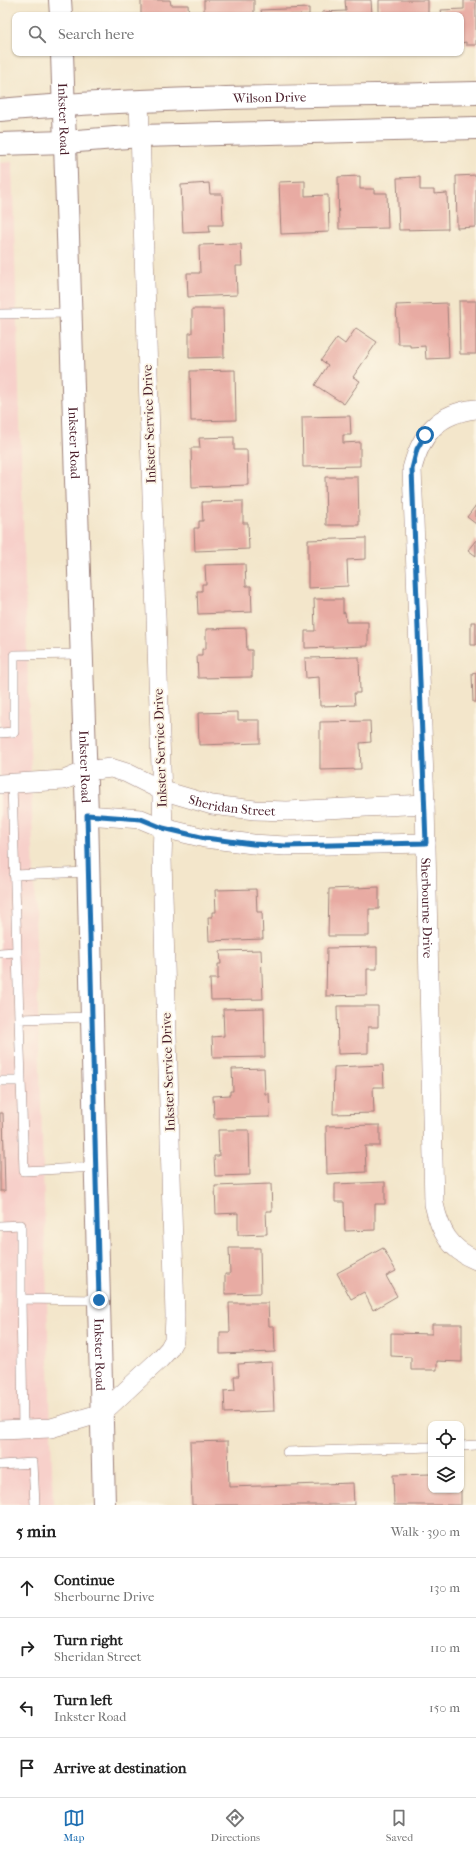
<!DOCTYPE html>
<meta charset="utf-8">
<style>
:root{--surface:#fff;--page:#f6f6f6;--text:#222;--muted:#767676;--line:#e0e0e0;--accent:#1f6fb2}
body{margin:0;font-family:"IM FELL French Canon",serif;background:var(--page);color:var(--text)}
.controls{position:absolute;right:12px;bottom:12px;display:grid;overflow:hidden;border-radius:8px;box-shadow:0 1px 3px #0004}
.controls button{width:36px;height:36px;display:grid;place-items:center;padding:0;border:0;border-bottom:1px solid var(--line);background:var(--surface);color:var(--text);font:20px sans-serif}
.stop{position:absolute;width:12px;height:12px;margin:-9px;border:3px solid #1f6fb2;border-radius:50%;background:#fff}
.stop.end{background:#1f6fb2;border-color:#fff;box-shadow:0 1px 4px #0008}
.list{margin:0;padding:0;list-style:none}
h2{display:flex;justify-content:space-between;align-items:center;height:52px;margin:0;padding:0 16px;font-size:17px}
h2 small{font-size:13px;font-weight:400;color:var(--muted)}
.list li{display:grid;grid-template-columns:26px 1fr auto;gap:12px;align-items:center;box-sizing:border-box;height:60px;padding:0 16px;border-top:1px solid var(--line)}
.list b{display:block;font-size:15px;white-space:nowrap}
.list p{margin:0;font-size:13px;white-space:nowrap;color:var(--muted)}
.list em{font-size:13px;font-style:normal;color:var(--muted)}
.icon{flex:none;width:22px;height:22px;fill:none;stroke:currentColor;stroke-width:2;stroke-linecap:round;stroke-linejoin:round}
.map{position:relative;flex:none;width:476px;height:1505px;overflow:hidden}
.search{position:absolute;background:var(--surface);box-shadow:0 1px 3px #0004;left:12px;right:12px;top:12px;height:44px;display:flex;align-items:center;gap:10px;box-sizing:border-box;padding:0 14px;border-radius:8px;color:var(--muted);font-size:15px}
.sheet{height:292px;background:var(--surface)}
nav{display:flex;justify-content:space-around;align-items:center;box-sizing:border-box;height:56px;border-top:1px solid var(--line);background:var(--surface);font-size:11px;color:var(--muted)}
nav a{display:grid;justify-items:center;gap:2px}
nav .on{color:var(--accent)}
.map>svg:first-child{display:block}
.built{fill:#f7d0ca}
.building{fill:#e8aba3}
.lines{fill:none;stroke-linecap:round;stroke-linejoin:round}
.service-casing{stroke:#9e827b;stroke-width:10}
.minor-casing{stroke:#9e827b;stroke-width:20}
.tertiary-casing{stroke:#9e827b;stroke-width:24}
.secondary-casing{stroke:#9e827b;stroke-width:24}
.service{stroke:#fff;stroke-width:9}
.minor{stroke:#fff;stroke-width:19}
.tertiary{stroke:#fff;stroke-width:22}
.secondary{stroke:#fff;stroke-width:22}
.route{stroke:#1f6fb2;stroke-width:5}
.labels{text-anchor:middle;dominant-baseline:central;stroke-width:3.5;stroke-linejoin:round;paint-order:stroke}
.street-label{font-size:13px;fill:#4a1f2b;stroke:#fcf5e5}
</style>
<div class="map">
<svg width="476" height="1505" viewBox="0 0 476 1505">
<rect width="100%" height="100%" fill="#fcf5e5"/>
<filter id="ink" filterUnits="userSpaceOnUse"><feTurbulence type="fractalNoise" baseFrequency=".025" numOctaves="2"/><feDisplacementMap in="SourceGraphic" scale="8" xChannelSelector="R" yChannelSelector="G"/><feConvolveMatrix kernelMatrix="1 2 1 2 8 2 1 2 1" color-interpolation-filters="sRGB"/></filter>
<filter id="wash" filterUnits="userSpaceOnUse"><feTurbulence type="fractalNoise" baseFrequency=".012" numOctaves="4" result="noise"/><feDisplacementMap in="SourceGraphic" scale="16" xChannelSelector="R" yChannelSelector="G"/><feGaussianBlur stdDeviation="0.9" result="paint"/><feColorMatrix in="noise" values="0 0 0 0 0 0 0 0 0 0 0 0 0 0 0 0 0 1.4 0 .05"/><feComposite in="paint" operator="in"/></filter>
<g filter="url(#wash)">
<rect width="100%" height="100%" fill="#f3e6cb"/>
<path class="built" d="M12,162L50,1398L53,1505H0V163Z"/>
<g id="blocks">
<path class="building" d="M141,0H170L171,5H188L189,15H141Z
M204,0H254V15H204Z
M345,0H371L372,15H322V12L346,11Z
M379,0H428V15H379Z
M464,0H476V45H466V42L461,43V15H442L441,10L464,9Z
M309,8V15H262L261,10Z
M476,175V227L457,228L456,176Z
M360,176V189H374V193H387L388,228L339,229L338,177Z
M420,177V190H434V194L447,193L448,229L399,230L397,178Z
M305,181V196L328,195L329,232L281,234L279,182Z
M209,183L210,194H222L223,225H209L210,232L183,233L181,185Z
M241,244L242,266H236L237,295L188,297L187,273H200L199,245Z
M459,301H476V354H460Z
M447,303L449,358L426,359L425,346L410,347V344H398L396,305Z
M192,309H223L224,357L189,358V333H192Z
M356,328L377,342L353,377L360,381L344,404L315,385L328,365L321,360L337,338L345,344Z
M235,370L236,420L191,421L190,371Z
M350,416L351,435H343V443L360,442V466L303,467L302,417Z
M234,437V450H247L248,485L192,487L191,448H200L199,438Z
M325,477H358L359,525H326Z
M243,501V523H248L249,549L195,551L194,528H199V521H203L202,502Z
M476,505V524L467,517Z
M366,538V559L347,560L348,586L308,588V540Z
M476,540V556L468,550Z
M245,564L246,586H251L252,612L198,614L197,591H202V584H206L205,565Z
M314,599H343V613L345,612L346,622H368V646L305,648V631H315Z
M471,622H476V645H471Z
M246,628L247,650H252V677L198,678L197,655H202V649H206V629Z
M359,657L360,693H354L355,705L320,706L319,677L306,678L305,658Z
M476,673V702H473L472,674Z
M238,712V720H260V743L199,745L198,713Z
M370,721L371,742L360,743L361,769L320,770V722Z
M379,887V909H369V936H328L329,889Z
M256,889L257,912H262L263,939L209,941L208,917H212V912H216L215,890Z
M377,947V969H367V995L326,996L327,948Z
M261,950L263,999L211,1000L210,979H218V964H221L220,951Z
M337,1006H378V1027H368V1053L338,1054Z
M264,1008L265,1057L213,1058L212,1037L224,1036L223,1009Z
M383,1065L384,1087H373L374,1113L333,1114L334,1067Z
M264,1068L265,1094H269L270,1117L214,1118L213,1096L230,1095V1091H233L232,1069Z
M0,1113H3L5,1191H0Z
M380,1125V1146H365L366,1172L327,1174L326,1126Z
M218,1130H249L250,1175L215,1176L214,1156H219Z
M385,1182V1204H375V1230L345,1231L344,1202H335V1184Z
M271,1184L272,1211H266L267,1234L238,1235V1213L216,1214L215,1186Z
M229,1248H260L261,1293L225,1294V1274H230Z
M383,1248L396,1271L386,1276L397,1296L373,1310L364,1292L351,1299L337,1273Z
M229,1303H268L269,1326H274L275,1352L220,1354V1332H230Z
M432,1324H462V1362L437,1361V1370H411V1357L391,1356V1333L432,1334Z
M272,1362L274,1411L225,1413L224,1391L235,1390L234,1376H239L238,1364Z
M228,1441L229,1487L353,1483L354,1505H192L190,1442Z
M431,1474V1490H461V1505H394L393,1475Z"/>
</g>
</g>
<g filter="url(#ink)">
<use href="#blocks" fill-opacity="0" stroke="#9e827b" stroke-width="1"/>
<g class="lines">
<g class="service-casing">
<path id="service" d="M0,314L71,313
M0,733L14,732V655L82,654
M12,784L19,1019L92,1017
M14,875L88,872
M0,953L16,952
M19,1019L24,1171L96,1167
M0,1081H21
M0,1226L21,1225V1299
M23,1429L21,1299L99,1300
M461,1446L476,1445
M287,1452L431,1447
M0,1465L33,1463L35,1505"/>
</g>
<g class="minor-casing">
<g id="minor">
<path id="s1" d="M476,409C438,413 421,434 412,469L425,804L434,1204C440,1231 449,1249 476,1260"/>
<path id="s2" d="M0,784L64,780L86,771L111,768L127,773L161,790L212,805L255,810L287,811L425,804"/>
<path d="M87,815L141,819L163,828L205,838L253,844L285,846L426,843"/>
<path d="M0,1430L51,1428L102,1413L160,1359L169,1349L174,1340L175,1316L162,859L163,828L139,101"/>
</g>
</g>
<g class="tertiary-casing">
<g id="tertiary">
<path id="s3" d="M0,110C158,96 317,97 476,93"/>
<path d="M0,144L65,142L140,136L476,128"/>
</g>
</g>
<g class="secondary-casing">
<g id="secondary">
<path d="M60,0L61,15"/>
<path id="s4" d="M62,53L87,815L104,1505"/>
</g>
</g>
<use href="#service" class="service"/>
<use href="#minor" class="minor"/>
<use href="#tertiary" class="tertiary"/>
<use href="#secondary" class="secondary"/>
</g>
</g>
<g class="lines" filter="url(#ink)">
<path class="route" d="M99,1300L87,815L141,819L163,828L205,838L253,844L285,846L426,843L412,469L417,449L425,435"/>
</g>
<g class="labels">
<g class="street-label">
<text stroke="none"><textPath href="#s3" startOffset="270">Wilson Drive</textPath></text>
<text stroke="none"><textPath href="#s4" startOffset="66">Inkster Road</textPath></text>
<text transform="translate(149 424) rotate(-92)">Inkster Service Drive</text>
<text stroke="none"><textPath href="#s4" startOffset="390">Inkster Road</textPath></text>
<text transform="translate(160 748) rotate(-92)">Inkster Service Drive</text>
<text stroke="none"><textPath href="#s4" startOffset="714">Inkster Road</textPath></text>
<text stroke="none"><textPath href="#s2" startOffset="241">Sheridan Street</textPath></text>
<text stroke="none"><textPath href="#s1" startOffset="534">Sherbourne Drive</textPath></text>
<text transform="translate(168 1072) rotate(-92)">Inkster Service Drive</text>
<text stroke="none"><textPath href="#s4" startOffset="1302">Inkster Road</textPath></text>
</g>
</g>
</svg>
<div class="controls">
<button><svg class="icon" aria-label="locate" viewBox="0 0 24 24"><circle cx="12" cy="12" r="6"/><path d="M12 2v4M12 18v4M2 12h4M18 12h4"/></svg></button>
<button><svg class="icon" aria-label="layers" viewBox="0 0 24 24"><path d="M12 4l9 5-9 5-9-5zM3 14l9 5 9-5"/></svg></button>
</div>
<div class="stop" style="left:425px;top:435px"></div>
<div class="stop end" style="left:99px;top:1300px"></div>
<div class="search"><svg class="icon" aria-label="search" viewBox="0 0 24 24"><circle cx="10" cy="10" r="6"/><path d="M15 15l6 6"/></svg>Search here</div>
</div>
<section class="sheet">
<h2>5 min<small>Walk · 390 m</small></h2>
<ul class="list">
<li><svg class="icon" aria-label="ahead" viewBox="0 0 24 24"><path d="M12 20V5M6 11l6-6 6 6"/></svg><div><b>Continue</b><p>Sherbourne Drive</p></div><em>130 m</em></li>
<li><svg class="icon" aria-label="right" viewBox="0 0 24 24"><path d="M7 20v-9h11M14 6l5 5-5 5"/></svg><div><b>Turn right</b><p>Sheridan Street</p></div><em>110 m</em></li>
<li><svg class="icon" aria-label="left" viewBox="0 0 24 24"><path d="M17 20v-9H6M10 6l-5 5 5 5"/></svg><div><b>Turn left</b><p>Inkster Road</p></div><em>150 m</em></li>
<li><svg class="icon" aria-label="arrive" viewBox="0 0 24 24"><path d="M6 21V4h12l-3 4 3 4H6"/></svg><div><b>Arrive at destination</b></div></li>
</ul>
</section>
<nav>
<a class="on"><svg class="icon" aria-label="map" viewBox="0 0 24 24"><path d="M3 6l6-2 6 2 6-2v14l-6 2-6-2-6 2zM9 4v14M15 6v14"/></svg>Map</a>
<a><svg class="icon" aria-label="directions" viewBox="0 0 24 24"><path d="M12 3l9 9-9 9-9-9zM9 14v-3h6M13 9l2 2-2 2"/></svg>Directions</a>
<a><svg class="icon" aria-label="saved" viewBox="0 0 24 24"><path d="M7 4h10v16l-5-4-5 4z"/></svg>Saved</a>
</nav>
